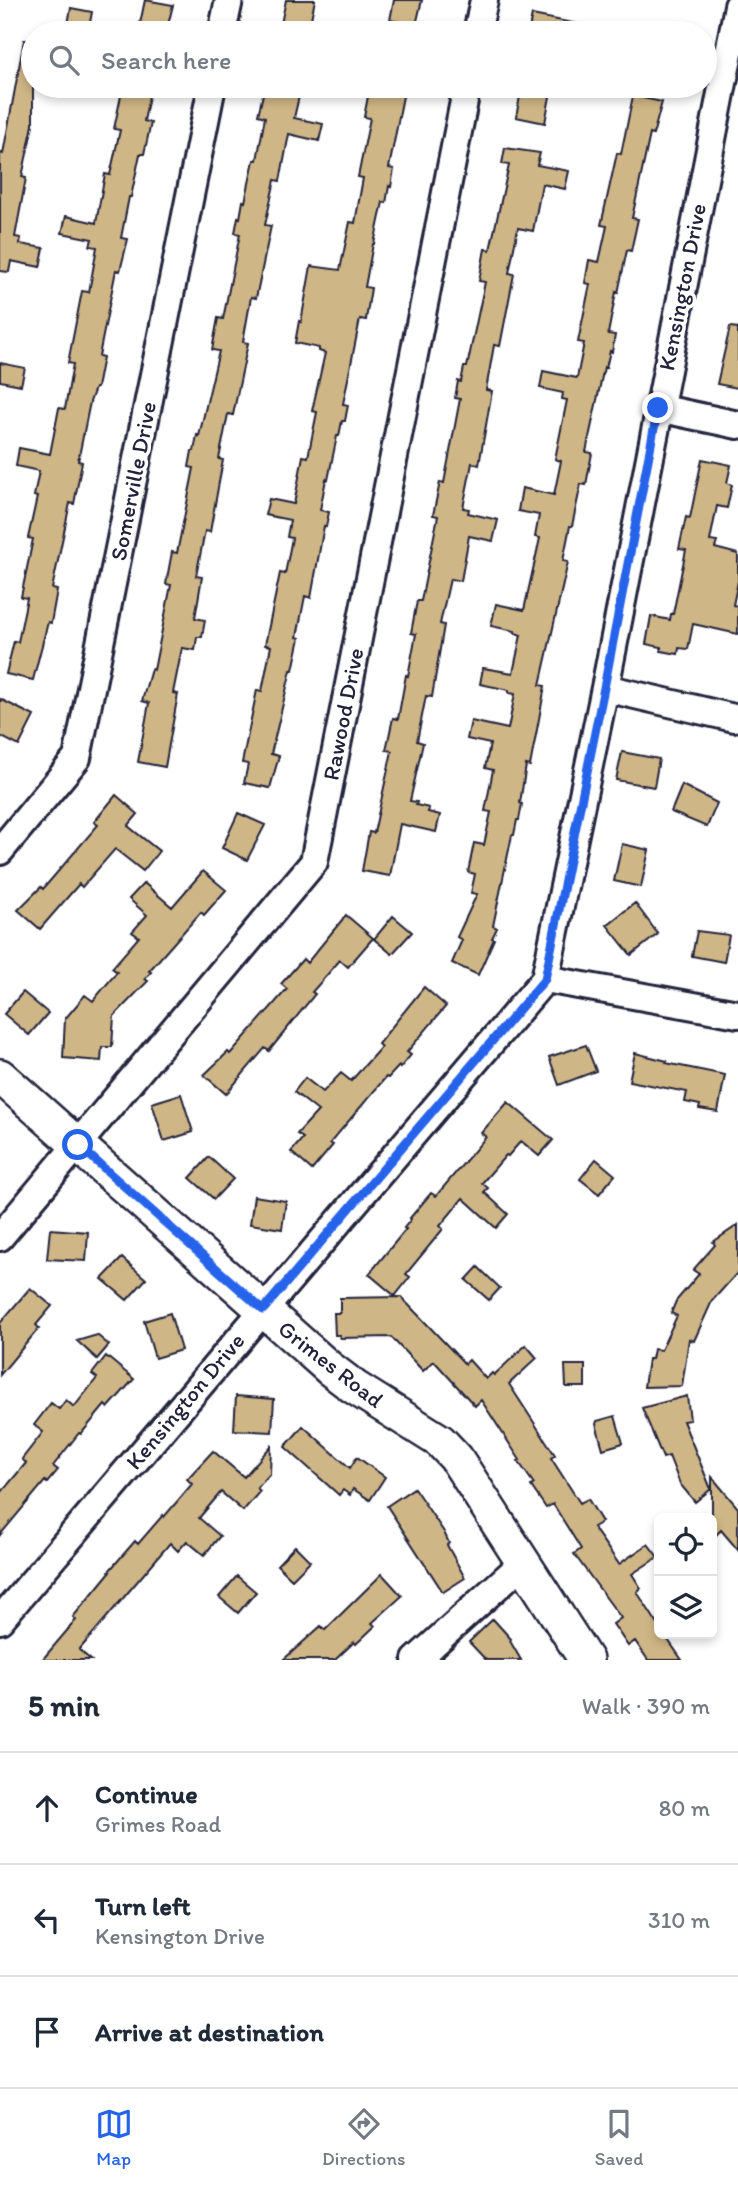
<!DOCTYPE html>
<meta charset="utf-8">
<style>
:root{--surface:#fff;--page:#f6f6f7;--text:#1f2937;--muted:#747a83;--line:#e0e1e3;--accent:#2563eb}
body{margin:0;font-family:Itim,sans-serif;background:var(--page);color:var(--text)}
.controls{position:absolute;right:21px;bottom:21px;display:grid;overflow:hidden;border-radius:10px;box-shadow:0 4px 10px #0003}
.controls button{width:63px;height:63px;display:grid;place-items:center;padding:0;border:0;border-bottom:2px solid var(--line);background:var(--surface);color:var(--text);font:35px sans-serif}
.stop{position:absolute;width:21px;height:21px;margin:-16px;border:5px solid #2563eb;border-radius:50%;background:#fff}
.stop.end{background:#2563eb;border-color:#fff;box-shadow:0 2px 7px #0008}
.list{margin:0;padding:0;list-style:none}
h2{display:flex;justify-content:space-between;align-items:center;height:91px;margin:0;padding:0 28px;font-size:30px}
h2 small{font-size:23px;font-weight:400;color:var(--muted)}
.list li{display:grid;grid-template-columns:46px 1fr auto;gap:21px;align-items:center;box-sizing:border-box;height:112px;padding:0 28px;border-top:2px solid var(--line)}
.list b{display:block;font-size:26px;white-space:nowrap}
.list p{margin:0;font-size:23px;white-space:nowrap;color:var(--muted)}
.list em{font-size:23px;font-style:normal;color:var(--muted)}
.icon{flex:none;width:38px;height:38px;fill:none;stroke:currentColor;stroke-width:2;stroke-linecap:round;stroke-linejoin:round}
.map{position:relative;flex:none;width:738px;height:1660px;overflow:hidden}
.search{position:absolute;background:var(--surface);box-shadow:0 4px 10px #0003;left:21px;right:21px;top:21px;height:77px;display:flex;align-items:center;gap:18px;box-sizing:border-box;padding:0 24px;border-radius:38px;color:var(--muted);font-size:26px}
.sheet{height:427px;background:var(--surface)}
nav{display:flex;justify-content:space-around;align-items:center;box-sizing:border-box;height:98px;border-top:2px solid var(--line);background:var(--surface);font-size:19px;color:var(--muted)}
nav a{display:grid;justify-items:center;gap:4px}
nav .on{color:var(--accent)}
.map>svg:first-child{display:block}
.building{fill:#cfb686;stroke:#22223b;stroke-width:2}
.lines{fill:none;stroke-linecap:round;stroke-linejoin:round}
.minor-casing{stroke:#22223b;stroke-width:32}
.tertiary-casing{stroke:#22223b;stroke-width:38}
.minor{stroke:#fff;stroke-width:26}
.tertiary{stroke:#fff;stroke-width:33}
.route{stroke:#2563eb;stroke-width:9}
.labels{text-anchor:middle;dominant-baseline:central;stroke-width:7;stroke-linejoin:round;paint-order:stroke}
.street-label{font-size:23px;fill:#22223b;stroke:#fff}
</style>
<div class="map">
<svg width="738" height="1660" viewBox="0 0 738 1660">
<rect width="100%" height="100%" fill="#fff"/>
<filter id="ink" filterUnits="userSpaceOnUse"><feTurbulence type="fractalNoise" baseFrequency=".0143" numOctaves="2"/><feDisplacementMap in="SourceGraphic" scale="14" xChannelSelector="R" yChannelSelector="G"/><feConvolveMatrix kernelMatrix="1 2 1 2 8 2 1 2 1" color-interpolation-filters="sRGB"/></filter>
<g filter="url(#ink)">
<path class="building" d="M145,0L173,5L166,33H138Z
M286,0H315L308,33H279Z
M394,0H422L416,25L390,20Z
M71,8L92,12L88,33L67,29Z
M532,15L583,25L582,33H528Z
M24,40L33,41V125L22,177L26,178L15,237L21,238L20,244L44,248L40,267L11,261L9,272L0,271V153L3,154Z
M123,86H151L144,121L151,123L144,154H140L131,197H129L121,238L128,239L120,271L116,270L99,356L103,357L97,388H95L90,402L78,461L82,462L74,504L70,503L52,589L57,590L51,623L48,622L33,680L6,674L14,641L18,642L27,598L21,597L33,539L28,538L37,497L34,496L39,471L16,466L19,448L50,454L59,408L65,409L73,364L68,363L82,291L89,292L97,247L90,246L92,239L62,233L66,216L96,223L105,174L110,175L120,130L114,129Z
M265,86L300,92L294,118L323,124L319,141L289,134L280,181L275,180L265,225L271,226L256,298L251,297L243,342L248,343L233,415L228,414L219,459L223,460L210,532L205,531L196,576L202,577L195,618L205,620L202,637H197L195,650L182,648L173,693L178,694L165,767L138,762L149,703L142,701L151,669L154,670L171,585L166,584L172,552L177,553L194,468L189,467L192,451H194L197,435L199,436L219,351L212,350L218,318L223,319L240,234L235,233L238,217L240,218L243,201L245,202L254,160H257L265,117L258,115Z
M370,86H405L389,168L394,169L391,187L389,186L386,203L383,202L374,244H373L365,287L371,288L366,320L360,319L343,404L348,405L345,421H342L339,436H337L328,480L326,479L320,510L329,512L326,527L324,526L311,598L305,596L297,637L300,638L293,670H291L271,754L279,756L270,788L244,783L248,764L242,763L257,690L262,691L271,646L265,645L280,573L285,574L292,538L287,537L290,520L265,515L269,499L294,504L303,456L308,457L317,412L312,411L325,353L319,351V348L295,343L299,321L301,322L311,266L340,270L350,222L355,223L363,178L358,177L370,118L364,117Z
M522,86H552L545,123L516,117Z
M633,96L662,102L653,135L650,134L632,218L638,219L631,251L627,250L618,293L616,292L608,334L615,335L612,352L610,351L606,368L604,367L586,452L592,453L586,485L581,484L572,526H570L563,561L568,562L540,685L545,686L539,719L530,766L526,765L520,803L522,804L519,820H517L514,835H512L493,926L497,928L492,938L494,939L478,975L452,963L462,940L457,937L477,894L471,893L475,874L468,872L474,843L484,845L491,812L485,811L493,770L485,768L490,744L467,739L471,721L508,729L515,694L509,693V690L480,684L483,668L513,673L521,635L515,633V631L491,626L496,604L524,610L540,538L535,537L539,515L518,511L522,488L554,495L561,461L555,459L567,400L562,399L563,393L540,388L543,371L577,378L584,343L578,342L590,284L585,283L589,260L599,262L607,226L601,225L617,153L621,154Z
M505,148L540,153L537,165L569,171L565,189L542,184L533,231L518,228L509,273L514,274L500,346L494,345L486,390L492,391L479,465L472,463L463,508L469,509L468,513L498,520L493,541L469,536L461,581L450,579L440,624L444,625L432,697L426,696L417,741L423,743L410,801L417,802L416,805L429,808L428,812L440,815L436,832L400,824L390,876L362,871L369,832L374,833L392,751L386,750L393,718L398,719L406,675L408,676L416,634L411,633L417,601H421L438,516L433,515L440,482L444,483L460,399L455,398L458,381L461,382L464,367H467L485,282L479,281L485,249L490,250L509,165L502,164Z
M730,327L738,328V388L717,384Z
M0,363L25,368L21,385L0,381Z
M702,459L731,465L727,483L732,485L727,508L717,506L710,541L717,542L715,548L738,554V581L733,605L738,606V634L693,624L688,649L679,648L678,654L661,651V647L646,644L651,616L670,620L671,614H673L686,550L679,549L686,517L690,518Z
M0,699L34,716L19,746L0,736Z
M622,752L659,759L654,787L616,780Z
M682,785L717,803L707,827L671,812Z
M116,795L138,814L128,826L159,851L143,871L115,849L82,887L79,884L40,929L18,910L41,887L43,889L98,825L94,822Z
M238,813L265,825L247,860L222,848Z
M622,844L649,850L641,887L614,881Z
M203,871L226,890L204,915L201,912L149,971L151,972L145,979L148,981L114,1016L112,1047H102L101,1061L63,1058L65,1019L85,995L93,1001L117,972L112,968L139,937L132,932L147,915L129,899L144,883L172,907Z
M635,903L658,934L631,955L607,925Z
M346,915L373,938L348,967L340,960L312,992L315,994L269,1051L265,1048L226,1094L204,1075L228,1052L230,1054L287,989L281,984L303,959L307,963Z
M393,916L412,932L392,954L374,939Z
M697,931L729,935L724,962L692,956Z
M424,987L446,1006L407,1052L411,1055L400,1068L399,1066L388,1078L386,1077L330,1143L333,1145L312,1170L291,1152L303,1138L297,1134L318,1111L294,1092L305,1078L323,1092L341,1073L351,1081L381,1047L378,1044Z
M23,992L48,1013L29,1035L4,1014Z
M586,1045L596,1071L559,1085L549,1057Z
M635,1053L667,1061L666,1063L725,1075L718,1112L699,1109L700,1105L685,1102L687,1092L629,1081Z
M181,1094L193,1132L164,1141L152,1103Z
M508,1102L553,1140L539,1156L521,1141L508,1156L506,1155L482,1183L488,1188L484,1192L508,1214L496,1228L463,1198L440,1226L443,1229L406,1274L410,1277L395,1296L369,1274L406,1229L404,1228L411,1219L410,1218L431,1193L436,1196L486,1137L481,1133Z
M209,1157L233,1179L214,1199L190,1178Z
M596,1159L615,1175L599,1194L580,1179Z
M254,1196L286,1201L282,1229L250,1224Z
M738,1225V1272L712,1301L694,1341L689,1339L682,1386L644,1387L648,1359H652L654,1349L661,1350L677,1316L671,1313L676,1301L699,1274L693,1270L715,1245L713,1242Z
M50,1229L88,1232L86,1261L47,1259Z
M122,1258L146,1279L127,1300L102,1279Z
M478,1267L500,1288L489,1300L466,1280Z
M30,1288L52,1306L36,1325L39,1328L0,1375V1323Z
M401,1297L465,1364L469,1360L486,1379L492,1373L494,1375L526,1345L537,1358L509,1384L555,1455L551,1458L580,1503L588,1499L602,1522L593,1527L619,1564L648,1544L658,1557L632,1574L641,1588L637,1592L659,1626V1634H664L682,1660H648L635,1641L628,1646L613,1624L621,1618L574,1554L581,1549L553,1504L546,1508L531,1486L534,1484L518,1461L520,1460L481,1400L475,1406L434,1361L423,1371L391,1337L340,1338V1335H335L334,1313H340V1298Z
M170,1313L181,1350L155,1358L144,1321Z
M97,1335L109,1345L97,1359L77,1341Z
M106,1356L134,1379L108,1408L105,1405L81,1434L79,1433L53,1466L58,1470L47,1483L45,1481L0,1535V1494L26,1463L22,1459L43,1432L34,1425L51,1403L59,1409L66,1400L74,1407L97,1378L92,1374Z
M565,1365H585V1387H566Z
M236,1396L274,1399L272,1432L234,1430Z
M687,1396L690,1420L683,1421L711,1489L695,1502L680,1484L669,1456L663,1458L642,1408Z
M615,1416L623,1443L603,1449L596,1424L597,1421Z
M303,1426L350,1468L357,1457L385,1477L370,1500L353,1489L350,1495L343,1490L339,1495L285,1447Z
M271,1446L270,1474L257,1488L260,1491L243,1511L221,1492L199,1518L220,1536L204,1555L187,1541L178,1551L170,1543L79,1650L91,1660H42L76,1620L73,1617L110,1572L109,1571L135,1541L138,1544L163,1515L164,1517L192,1484L187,1479L213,1451L244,1477Z
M712,1477L738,1508V1550L721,1530L712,1539Z
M414,1488L444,1532L449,1543L447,1545L465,1578L443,1592L387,1506Z
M295,1546L310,1561L292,1579L277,1565Z
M382,1574L402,1596L372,1623L375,1626L356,1644L354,1642L335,1660H283L321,1626L325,1630Z
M237,1576L256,1592L238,1613L219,1597Z
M493,1619L511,1639L510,1641L521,1660H486L469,1642Z"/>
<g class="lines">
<g class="minor-casing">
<path id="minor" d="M222,33L229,0
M477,33L484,0
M658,408L738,425
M605,688L734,718
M0,851L77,758L212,86
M545,979L738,1014
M0,1237L314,862L467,86
M0,1620L545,979L605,688L738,6
M416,1660L524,1562"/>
</g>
<g class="tertiary-casing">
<path id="tertiary" d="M0,1076L329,1368L354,1387L440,1441L456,1458L586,1660"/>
</g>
<use href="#minor" class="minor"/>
<use href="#tertiary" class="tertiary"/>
</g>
</g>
<g class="lines" filter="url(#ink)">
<path class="route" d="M78,1145L263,1310L545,979L604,688L658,408"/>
</g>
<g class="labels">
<g class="street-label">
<text transform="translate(682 287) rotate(-79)">Kensington Drive</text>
<text transform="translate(133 481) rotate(-79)">Somerville Drive</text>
<text transform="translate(343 714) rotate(-79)">Rawood Drive</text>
<text transform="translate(331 1364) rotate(38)">Grimes Road</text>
<text transform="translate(185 1401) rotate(-50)">Kensington Drive</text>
</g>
</g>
</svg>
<div class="controls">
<button><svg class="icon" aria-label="locate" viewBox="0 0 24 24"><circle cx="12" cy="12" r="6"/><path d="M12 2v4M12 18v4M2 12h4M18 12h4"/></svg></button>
<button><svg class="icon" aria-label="layers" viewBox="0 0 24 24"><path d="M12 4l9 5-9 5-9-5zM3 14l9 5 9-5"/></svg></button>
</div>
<div class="stop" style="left:78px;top:1145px"></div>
<div class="stop end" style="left:658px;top:408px"></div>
<div class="search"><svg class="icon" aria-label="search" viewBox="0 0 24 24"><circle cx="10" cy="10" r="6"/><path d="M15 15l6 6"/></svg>Search here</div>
</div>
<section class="sheet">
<h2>5 min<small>Walk · 390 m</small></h2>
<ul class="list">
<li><svg class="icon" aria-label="ahead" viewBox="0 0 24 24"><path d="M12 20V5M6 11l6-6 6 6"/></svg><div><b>Continue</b><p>Grimes Road</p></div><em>80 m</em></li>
<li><svg class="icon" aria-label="left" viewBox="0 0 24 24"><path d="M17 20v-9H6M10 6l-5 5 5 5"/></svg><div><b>Turn left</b><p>Kensington Drive</p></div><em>310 m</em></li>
<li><svg class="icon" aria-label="arrive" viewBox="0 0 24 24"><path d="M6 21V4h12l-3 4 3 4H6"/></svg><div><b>Arrive at destination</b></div></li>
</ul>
</section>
<nav>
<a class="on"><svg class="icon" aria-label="map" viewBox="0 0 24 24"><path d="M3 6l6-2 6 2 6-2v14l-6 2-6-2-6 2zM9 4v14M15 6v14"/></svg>Map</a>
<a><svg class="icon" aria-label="directions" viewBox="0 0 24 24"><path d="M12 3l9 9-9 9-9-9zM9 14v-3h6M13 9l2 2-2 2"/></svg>Directions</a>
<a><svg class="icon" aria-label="saved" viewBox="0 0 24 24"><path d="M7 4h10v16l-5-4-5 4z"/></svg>Saved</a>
</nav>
